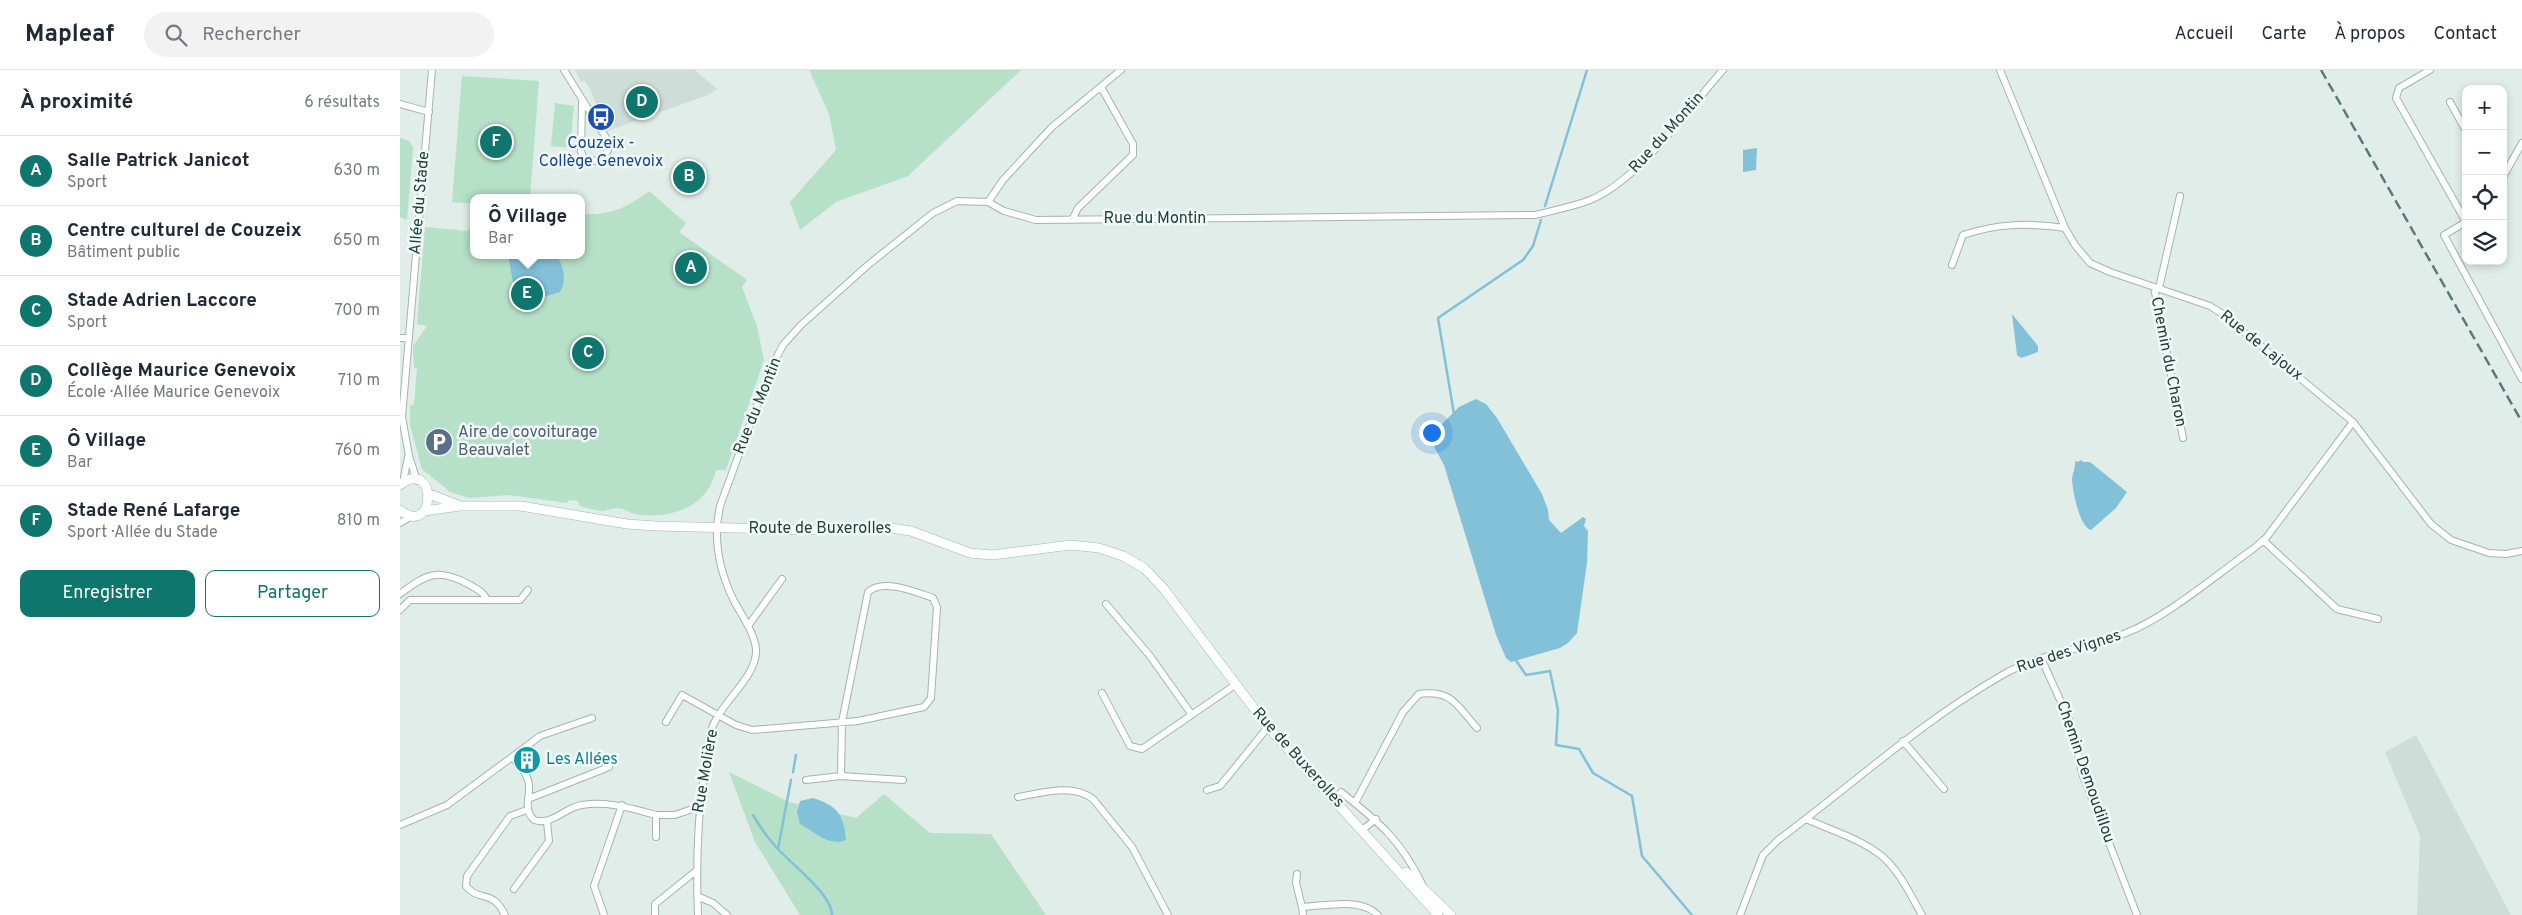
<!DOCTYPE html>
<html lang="fr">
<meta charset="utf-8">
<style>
:root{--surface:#fff;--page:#f2f2f3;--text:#1f2937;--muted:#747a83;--line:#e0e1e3;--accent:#0f766e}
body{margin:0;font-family:Overpass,sans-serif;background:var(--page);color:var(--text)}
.controls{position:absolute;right:15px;top:15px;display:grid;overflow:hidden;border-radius:10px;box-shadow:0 2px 8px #0003}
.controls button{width:45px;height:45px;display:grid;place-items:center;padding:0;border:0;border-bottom:1px solid var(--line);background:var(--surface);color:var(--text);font:25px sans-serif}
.you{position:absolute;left:1031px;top:362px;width:18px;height:18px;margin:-12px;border:4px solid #fff;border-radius:50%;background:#1a73e8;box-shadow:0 0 0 8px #1a73e833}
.badge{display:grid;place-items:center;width:32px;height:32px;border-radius:50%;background:var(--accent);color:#fff;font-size:16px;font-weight:700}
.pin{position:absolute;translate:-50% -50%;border:2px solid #fff;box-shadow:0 1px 5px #0006}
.popup{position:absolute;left:70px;top:124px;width:115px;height:65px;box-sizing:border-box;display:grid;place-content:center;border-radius:10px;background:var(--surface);filter:drop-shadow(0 1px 4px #0005);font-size:16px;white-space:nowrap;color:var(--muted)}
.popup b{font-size:19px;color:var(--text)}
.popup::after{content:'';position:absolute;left:50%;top:100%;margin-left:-10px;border:10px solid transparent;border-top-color:var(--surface)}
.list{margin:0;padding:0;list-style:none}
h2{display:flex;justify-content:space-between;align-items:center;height:65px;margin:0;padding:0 20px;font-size:21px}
h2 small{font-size:16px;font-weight:400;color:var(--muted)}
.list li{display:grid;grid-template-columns:32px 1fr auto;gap:15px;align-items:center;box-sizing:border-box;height:70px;padding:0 20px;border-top:1px solid var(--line)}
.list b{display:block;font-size:19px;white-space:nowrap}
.list p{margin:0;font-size:16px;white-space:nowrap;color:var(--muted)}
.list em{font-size:16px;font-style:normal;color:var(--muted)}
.actions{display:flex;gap:10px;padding:15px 20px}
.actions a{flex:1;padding:11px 0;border:1px solid var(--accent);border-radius:10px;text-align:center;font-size:18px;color:var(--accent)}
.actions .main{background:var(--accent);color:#fff}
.icon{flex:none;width:28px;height:28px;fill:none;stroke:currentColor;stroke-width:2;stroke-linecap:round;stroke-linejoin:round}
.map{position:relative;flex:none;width:2122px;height:845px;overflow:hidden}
header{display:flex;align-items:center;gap:30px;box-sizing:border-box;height:70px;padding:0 25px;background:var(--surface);border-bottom:1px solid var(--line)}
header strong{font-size:24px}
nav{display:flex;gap:28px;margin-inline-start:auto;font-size:18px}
.search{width:350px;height:45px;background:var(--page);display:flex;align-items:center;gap:12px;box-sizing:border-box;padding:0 18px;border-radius:28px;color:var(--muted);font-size:19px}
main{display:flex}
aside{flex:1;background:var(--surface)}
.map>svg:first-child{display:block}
.built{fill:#ceddd8}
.green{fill:#b6e0c7}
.water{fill:#82c1d8}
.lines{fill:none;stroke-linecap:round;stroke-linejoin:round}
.stream{stroke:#82c1d8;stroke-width:2.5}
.street-casing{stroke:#a2b5b0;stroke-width:8}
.secondary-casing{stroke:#9dbab3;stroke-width:10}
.street{stroke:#fff;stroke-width:6}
.secondary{stroke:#fff;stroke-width:9}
.rail{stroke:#597b75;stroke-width:2.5;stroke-dasharray:10 5;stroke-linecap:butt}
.labels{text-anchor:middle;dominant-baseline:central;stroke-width:5;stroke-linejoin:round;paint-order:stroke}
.street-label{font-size:16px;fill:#1f3f3a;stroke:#f1f9f6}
.transit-label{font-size:16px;fill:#164399;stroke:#f1f9f6}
.service-label{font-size:16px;fill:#4e5e75;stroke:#f1f9f6;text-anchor:start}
.culture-label{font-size:16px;fill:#0d838f;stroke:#f1f9f6;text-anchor:start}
</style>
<header>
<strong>Mapleaf</strong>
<div class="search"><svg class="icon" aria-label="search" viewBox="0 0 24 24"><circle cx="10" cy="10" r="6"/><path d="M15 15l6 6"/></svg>Rechercher</div>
<nav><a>Accueil</a><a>Carte</a><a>À propos</a><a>Contact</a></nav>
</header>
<main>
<aside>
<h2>À proximité<small>6 résultats</small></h2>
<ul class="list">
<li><span class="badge">A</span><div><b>Salle Patrick Janicot</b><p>Sport</p></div><em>630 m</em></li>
<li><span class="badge">B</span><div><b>Centre culturel de Couzeix</b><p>Bâtiment public</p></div><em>650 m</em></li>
<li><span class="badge">C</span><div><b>Stade Adrien Laccore</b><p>Sport</p></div><em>700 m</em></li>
<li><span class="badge">D</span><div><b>Collège Maurice Genevoix</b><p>École · Allée Maurice Genevoix</p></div><em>710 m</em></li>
<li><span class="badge">E</span><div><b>Ô Village</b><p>Bar</p></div><em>760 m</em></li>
<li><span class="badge">F</span><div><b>Stade René Lafarge</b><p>Sport · Allée du Stade</p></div><em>810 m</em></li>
</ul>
<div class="actions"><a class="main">Enregistrer</a><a>Partager</a></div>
</aside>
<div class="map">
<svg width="2122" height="845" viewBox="0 0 2122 845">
<rect width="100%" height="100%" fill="#e0ede8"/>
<path class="built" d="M175,0H295L317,19L308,25L207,61L202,38L198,39L190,19L185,11L181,12Z
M2016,665L2111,845H2017L2020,766L1985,682Z"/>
<path class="green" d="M409,0H621L508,106L436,132L400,160L390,132L436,80L429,44Z
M62,6L139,11L130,128H73V134L52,132Z
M155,33L174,36L170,78L151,76Z
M0,68L9,71L13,77L7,150L0,147Z
M249,121L286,153L279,162L347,210L342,217L357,256L364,290L326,400H316C308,436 274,448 241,445C233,445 226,439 218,438C213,438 208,440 203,441C196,441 187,438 180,436L178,431L169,430L167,433L109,425L69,428L50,422L22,399L10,355V336L14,334L17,298H14L13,276L27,256L17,254L25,157L67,161L73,157V185H181V144C208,146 228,138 249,121Z
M329,702L389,732L456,748L484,724L530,763L591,764L646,845H400L355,772Z"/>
<path class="water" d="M1357,78L1356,100L1343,102V80Z
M108,185H156C164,196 167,210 160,222L134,230H120L115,223Z
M1612,244L1638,276V282L1621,288L1617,285Z
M1076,329L1086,334L1097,348L1142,424L1148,440L1149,450L1161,463L1183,447L1186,449L1184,456L1188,461L1187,493L1177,563L1168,573L1160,578L1111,592L1106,588L1096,565L1044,395L1029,367L1059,337Z
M1681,390L1683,392H1690L1727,422L1716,438L1691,460C1679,456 1673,422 1672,410C1672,404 1676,398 1675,391L1678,392Z
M413,728C438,736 444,745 446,770C429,777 415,762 400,754L397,742L400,731Z"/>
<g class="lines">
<path class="stream" d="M1145,136L1187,0
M1054,344L1038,248L1123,190L1133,176L1141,150
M1115,589L1126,605L1150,601L1158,640L1156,675L1179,679L1193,703L1232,726L1242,786L1292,845
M393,702L396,685
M353,745C360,757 367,767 376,777C390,793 432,824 432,845
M378,779L391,710"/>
<g class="street-casing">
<path id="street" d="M164,0L205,66L208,80L203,89L194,91L184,89L181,81L182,33
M1600,0L1665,158L1675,175L1690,193L1710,202L1810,236L1821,243L1953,352L2031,454L2051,470L2089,483L2106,484L2122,481
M2030,0L1999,18L1996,28L2066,152
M2050,32L2066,61
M0,34L29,42
M2103,107L2122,73
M588,132L603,110L652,57L721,0
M672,150L678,138L733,85V74L701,17
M2066,152L2044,165L2122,309
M1552,195L1563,165C1599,153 1628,153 1665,158
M1754,217L1783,368
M1759,218L1780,126
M0,268H8
M17,411L9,386L2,347L32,0
M3,412L8,387
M0,453L14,445
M1863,470L1937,539L1978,549
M0,524C27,503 39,498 70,515C78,520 84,522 87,530
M706,534L750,586L792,645
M0,540L10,530H120L128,520
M348,556L382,509
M1641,588L1671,654L1682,703L1737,845
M702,623L730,676L742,679L835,615
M266,652L282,625L336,655L352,660L458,651L524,637L531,628L537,537L533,528C516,522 483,508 468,522L442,652L441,706
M1503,671L1544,719
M112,687L140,666L192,648
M406,710L441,706L503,710
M807,720L820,716L868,657
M941,722C980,753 1001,770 1023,816
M618,727C642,723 672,713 693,729L732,777L768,845
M128,729L209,697
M955,733L1003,642L1019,624C1052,619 1057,636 1077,658
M1406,749C1431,760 1461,769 1483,787C1500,802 1511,826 1522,845
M0,755L47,735L112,687C119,695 128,704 129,715C130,729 123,739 134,750C153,756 165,737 182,735C208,731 230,738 256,745
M962,760L976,749
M256,767V745H275L298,737
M897,804L896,813L902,837
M114,819L149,771L147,752
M297,826L313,833L327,845
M105,845C92,818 80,833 66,816L67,806L110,746L127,740
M204,845L194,816L222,735
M255,845V834L296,801
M298,845C296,794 297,745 306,694C308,683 308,671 311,661C319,633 358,607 356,579C354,562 342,546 334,531C319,501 313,468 320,436L369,302L383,275L401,255L468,195L533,143L557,131L588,132L604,141L636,150L1135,145C1153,140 1173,137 1190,130C1237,112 1289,38 1323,0
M903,845L902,837C926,836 960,827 978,845
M1340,845L1363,785L1378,770C1453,714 1522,651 1604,604C1642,583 1686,579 1726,563C1767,547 1816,505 1853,479L1866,468L1953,352"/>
</g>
<g class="secondary-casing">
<path id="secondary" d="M0,415C38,386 36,469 0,440
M29,424L58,435
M24,441L60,436H121L227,454L256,456L409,460L484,457L511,461L570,483L592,485L671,475L699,478L723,486L744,498L764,519L868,657L1038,845
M1006,802L1051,845"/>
</g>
<use href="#street" class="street"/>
<use href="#secondary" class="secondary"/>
<path class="rail" d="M1921,0L2122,352"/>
</g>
<defs>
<g id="bus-disc" transform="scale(1.4375)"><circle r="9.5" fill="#1a4fb4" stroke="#f1f9f6"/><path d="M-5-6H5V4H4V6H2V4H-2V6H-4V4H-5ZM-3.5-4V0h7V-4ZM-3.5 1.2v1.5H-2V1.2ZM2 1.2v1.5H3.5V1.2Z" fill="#fff"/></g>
<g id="parking-disc" transform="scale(1.4375)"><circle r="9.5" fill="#5c6f8a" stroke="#f1f9f6"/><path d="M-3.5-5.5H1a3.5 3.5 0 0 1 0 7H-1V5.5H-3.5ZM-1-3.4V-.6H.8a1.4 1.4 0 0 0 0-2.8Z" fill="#fff"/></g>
<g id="building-disc" transform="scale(1.4375)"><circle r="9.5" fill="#0f9aa8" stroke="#f1f9f6"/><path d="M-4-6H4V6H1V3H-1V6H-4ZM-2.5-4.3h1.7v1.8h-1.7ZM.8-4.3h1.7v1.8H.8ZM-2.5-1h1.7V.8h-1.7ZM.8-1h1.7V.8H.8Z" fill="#fff"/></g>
</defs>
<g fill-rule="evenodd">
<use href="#bus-disc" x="201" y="47"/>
<use href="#parking-disc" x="39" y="372"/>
<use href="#building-disc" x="127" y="690"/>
</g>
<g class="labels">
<g class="street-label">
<text transform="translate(1267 63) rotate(-48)">Rue du Montin</text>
<text transform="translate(20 133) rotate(-85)">Allée du Stade</text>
<text x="755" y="149">Rue du Montin</text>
<text transform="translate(1861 276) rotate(39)">Rue de Lajoux</text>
<text transform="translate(1768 292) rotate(79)">Chemin du Charon</text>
<text transform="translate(358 336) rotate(-68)">Rue du Montin</text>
<text x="420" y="459">Route de Buxerolles</text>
<text transform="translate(1669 582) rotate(-18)">Rue des Vignes</text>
<text transform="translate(898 688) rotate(48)">Rue de Buxerolles</text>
<text transform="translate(306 701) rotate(-80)">Rue Molière</text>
<text transform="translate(1685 702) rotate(71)">Chemin Demoudillou</text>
</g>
<g class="transit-label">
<text x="201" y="74">Couzeix -<tspan x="201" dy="18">Collège Genevoix</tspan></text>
</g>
<g class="service-label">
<text x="58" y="363">Aire de covoiturage<tspan x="58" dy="18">Beauvalet</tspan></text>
</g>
<g class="culture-label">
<text x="146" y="690">Les Allées</text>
</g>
</g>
</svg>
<div class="controls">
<button>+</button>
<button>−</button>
<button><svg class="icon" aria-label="locate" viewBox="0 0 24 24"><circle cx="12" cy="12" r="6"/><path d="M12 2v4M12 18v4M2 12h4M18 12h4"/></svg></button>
<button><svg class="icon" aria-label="layers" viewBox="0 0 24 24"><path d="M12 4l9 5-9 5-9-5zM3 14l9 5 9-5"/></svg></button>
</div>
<div class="you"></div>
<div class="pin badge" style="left:291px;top:198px">A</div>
<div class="pin badge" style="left:289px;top:107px">B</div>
<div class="pin badge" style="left:188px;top:283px">C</div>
<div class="pin badge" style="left:242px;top:32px">D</div>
<div class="pin badge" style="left:127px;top:224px">E</div>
<div class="popup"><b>Ô Village</b>Bar</div>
<div class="pin badge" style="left:96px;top:72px">F</div>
</div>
</main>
